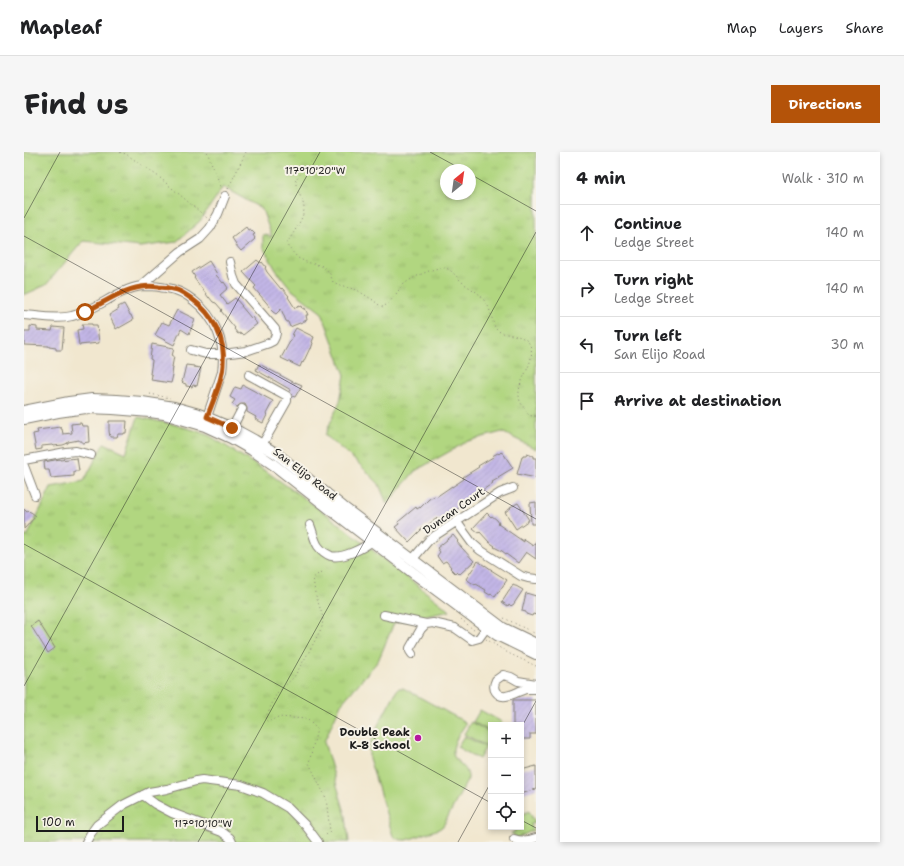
<!DOCTYPE html>
<meta charset="utf-8">
<style>
:root{--surface:#fff;--page:#f6f6f6;--text:#202124;--muted:#757577;--line:#e0e0e0;--accent:#b45309}
body{margin:0;font-family:"Shantell Sans",sans-serif;background:var(--page);color:var(--text)}
.controls{position:absolute;right:12px;bottom:12px;display:grid;overflow:hidden;border-radius:0px;box-shadow:0 2px 6px #0003}
.controls button{width:36px;height:36px;display:grid;place-items:center;padding:0;border:0;border-bottom:1px solid var(--line);background:var(--surface);color:var(--text);font:20px sans-serif}
.compass{position:absolute;left:416px;top:12px;width:36px;height:36px;border-radius:50%;background:var(--surface);box-shadow:0 2px 6px #0003;rotate:29deg}
.scale{position:absolute;left:12px;bottom:10px;width:88px;box-sizing:border-box;padding-left:4px;border:2px solid #1c1c1c;border-top:0;font-size:11px;line-height:14px;white-space:nowrap;color:#1c1c1c;-webkit-text-stroke:3px #f7f3e8;paint-order:stroke}
.stop{position:absolute;width:12px;height:12px;margin:-9px;border:3px solid #b45309;border-radius:50%;background:#fff}
.stop.end{background:#b45309;border-color:#fff;box-shadow:0 1px 4px #0008}
.list{margin:0;padding:0;list-style:none}
h2{display:flex;justify-content:space-between;align-items:center;height:52px;margin:0;padding:0 16px;font-size:17px}
h2 small{font-size:13px;font-weight:400;color:var(--muted)}
.list li{display:grid;grid-template-columns:26px 1fr auto;gap:12px;align-items:center;box-sizing:border-box;height:56px;padding:0 16px;border-top:1px solid var(--line)}
.list b{display:block;font-size:15px;white-space:nowrap}
.list p{margin:0;font-size:13px;white-space:nowrap;color:var(--muted)}
.list em{font-size:13px;font-style:normal;color:var(--muted)}
.icon{flex:none;width:22px;height:22px;fill:none;stroke:currentColor;stroke-width:2;stroke-linecap:round;stroke-linejoin:round}
.map{position:relative;flex:none;width:512px;height:690px;overflow:hidden;border-radius:0px}
header{display:flex;align-items:center;gap:24px;box-sizing:border-box;height:56px;padding:0 20px;background:var(--surface);border-bottom:1px solid var(--line)}
header strong{font-size:19px}
nav{display:flex;gap:22px;margin-inline-start:auto;font-size:14px}
.intro{display:flex;align-items:center;justify-content:space-between;box-sizing:border-box;height:96px;padding:0 24px}
h1{margin:0;font-size:28px}
.button{padding:10px 18px;border-radius:0px;background:var(--accent);color:#fff;font-size:14px;font-weight:700}
main{display:flex;gap:24px;padding:0 24px}
aside{flex:1;background:var(--surface);border-radius:0px;box-shadow:0 2px 6px #0003}
.map>svg:first-child{display:block}
.grass{fill:url(#grass-tufts);stroke:#66794e;fill-rule:evenodd}
.pitch{fill:#b1d680;stroke:#66794e}
.building{fill:url(#building-hatch)}
.lines{fill:none;stroke-linecap:round;stroke-linejoin:round}
.minor-casing{stroke:#868276;stroke-width:10}
.major-casing{stroke:#868276;stroke-width:12}
.path{stroke:#868276;stroke-width:1;stroke-dasharray:1 3;stroke-linecap:butt}
.minor{stroke:#fff;stroke-width:8}
.major{stroke:#fff;stroke-width:10}
.route{stroke:#b45309;stroke-width:5}
.ticks{fill:none;stroke:#1c1c1c;stroke-width:1;stroke-opacity:0.45}
.poi-dot{fill:#b5179e;stroke:#f7f3e8;stroke-width:1.5}
.labels{text-anchor:middle;dominant-baseline:central;stroke-width:4;stroke-linejoin:round;paint-order:stroke}
.street-label{font-size:11px;fill:#1c1c1c;stroke:#f7f3e8}
.poi-label{font-size:11px;font-weight:bold;fill:#1c1c1c;stroke:#f7f3e8;text-anchor:end}
.ticks-label{font-size:10px;text-anchor:middle;fill:#1c1c1c;stroke:#f7f3e8;stroke-width:4;stroke-linejoin:round;paint-order:stroke}
</style>
<header>
<strong>Mapleaf</strong>
<nav><a>Map</a><a>Layers</a><a>Share</a></nav>
</header>
<div class="intro"><h1>Find us</h1><a class="button">Directions</a></div>
<main>
<div class="map">
<svg width="512" height="690" viewBox="0 0 512 690">
<defs>
<pattern id="grass-tufts" width="24" height="20" patternUnits="userSpaceOnUse"><rect width="24" height="20" fill="#b1d680"/><path d="M3 7l-1-3M5 7V3M7 7l1-3M15 17l-1-3M17 17v-4M19 17l1-3" fill="none" stroke="#98b76e"/></pattern>
<pattern id="building-hatch" width="6" height="6" patternUnits="userSpaceOnUse"><rect width="6" height="6" fill="#c2b6e6"/><path d="M-1 1l2-2M0 6l6-6M5 7l2-2" fill="none" stroke="#a69cc5"/></pattern>
</defs>
<rect width="100%" height="100%" fill="#f7f3e8"/>
<filter id="ink" filterUnits="userSpaceOnUse"><feTurbulence type="fractalNoise" baseFrequency=".025" numOctaves="2"/><feDisplacementMap in="SourceGraphic" scale="8" xChannelSelector="R" yChannelSelector="G"/><feConvolveMatrix kernelMatrix="1 2 1 2 8 2 1 2 1" color-interpolation-filters="sRGB"/></filter>
<filter id="wash" filterUnits="userSpaceOnUse"><feTurbulence type="fractalNoise" baseFrequency=".012" numOctaves="4" result="noise"/><feDisplacementMap in="SourceGraphic" scale="16" xChannelSelector="R" yChannelSelector="G"/><feGaussianBlur stdDeviation="0.9" result="paint"/><feColorMatrix in="noise" values="0 0 0 0 0 0 0 0 0 0 0 0 0 0 0 0 0 1.4 0 .05"/><feComposite in="paint" operator="in"/></filter>
<g filter="url(#wash)">
<rect width="100%" height="100%" fill="#f1e7cf"/>
<path class="grass" d="M0,0H512V297L478,280L444,289L391,319L363,352L355,332L333,310L301,283L316,249L321,223L298,161L268,138L252,118L239,95V82L248,85L238,57L199,35L176,69L152,90L116,95L59,89L22,133L0,143ZM422,18H446V42H422Z
M114,265L152,273L170,278L186,284L246,322L305,364L426,459L370,471L354,509L317,552L300,590L322,664L325,690H0V383L3,385L27,335L60,329L80,291L102,301Z
M505,659L511,670L507,672L508,676L510,678L493,686L487,681L491,680L489,675H497V663Z"/>
<path class="pitch" d="M375,536H379L441,570V573C437,579 432,586 430,593C424,612 445,610 444,627L419,674L415,677L383,688C378,688 373,688 369,684L345,606C345,600 345,594 347,589C349,583 353,579 354,573L373,538Z
M456,558L478,570L476,573H467V580L449,570Z
M447,570L467,581V585L462,594L440,582Z
M440,584L462,595L455,607L433,595Z"/>
<g id="blocks">
<path class="building" d="M222,75L224,78L226,77L231,82L229,83L231,86H230L231,87L217,99L211,92H212L208,86Z
M233,108L234,109L237,111L238,110L242,115L241,116L243,120L257,137L258,136L265,144L264,145L271,156L276,154V155L278,154L279,157L281,156L284,163H282L283,168L266,175L264,170L262,169L257,157L252,162L249,160L246,157L247,156L230,136L232,134L219,120Z
M185,109L193,122L192,123L199,131L200,130L204,136L196,143L203,152L211,146L218,154H217L227,166L228,165L233,172L219,183L218,182L217,183L216,181L214,182L210,177L211,176L197,159L198,158L192,151L189,150L185,145V146L170,126L171,125L168,120Z
M100,152L106,163H107L109,168L95,176V175L92,177L85,163L95,157L94,155Z
M153,158L171,167L165,182L157,177L150,193L131,183L138,170L145,173Z
M58,172H68V173H73L75,191L55,193L53,178L59,177Z
M6,174L13,175V178L28,179L29,175L40,176L38,198H32V196L25,195V194L0,193V179H6Z
M272,176L290,185L288,190L289,191L287,197L286,196L279,211L278,210L276,215L257,206L269,184L268,183Z
M128,192L150,196L148,204H150L148,215H149L148,223H149L147,231L127,228L128,223L126,222L128,209V208L126,207Z
M235,212L271,231V230L278,233L271,245L268,244L266,240L267,238L232,218Z
M162,213L170,214V215L177,216L173,234L169,233L168,235L162,234V232L159,231L158,230Z
M219,233L249,249L242,262L243,263L239,271L231,267L232,265L223,260V256L221,252H217L215,253L213,255L208,252L211,248L206,245L211,235L217,237Z
M85,269H103L102,281H100V282H94L93,285H86L85,279Z
M57,271L58,274H64L65,290L58,291V289H55V288L44,290V291L39,293L29,294L28,293L18,294V297L12,298L9,282L14,281L13,278L37,275V277H38L39,282L48,281L47,272Z
M477,300L478,301H479L489,316L474,325L475,326L468,330L469,331L453,342L454,343L421,365V364L414,368L413,366L403,374L402,373L385,390L371,375L375,372L374,370L392,355L393,357L396,355V356L405,347L411,344L412,345L428,334V335L440,327L439,325L455,315L454,314L469,305L468,304L474,301L475,302Z
M503,302L509,304V306H512V326L493,322L498,305H499V304H502Z
M53,306L55,319H50V324L27,326L25,318H21L20,310L36,307V308Z
M512,350V372H507L506,351Z
M494,351L505,368L492,377L481,360L487,356L486,355Z
M0,357L3,360L4,358L6,360H7L12,364L0,377Z
M463,361L467,365L468,364L473,368L475,371L474,372L500,390L499,387L509,394L512,389V407L502,400L494,411L478,399L470,395L471,394L465,390L456,380L455,381L449,376Z
M429,383L434,389L433,390L438,396L450,409L436,422L435,421L434,422L432,420L431,421L426,416L427,415L422,409L418,411L413,404L416,400L413,396Z
M454,409L461,414V413L468,418H467L483,428L471,445L467,442L466,443L461,440L462,438L452,432L451,433L442,427Z
M489,433L491,434H492L499,438L489,453H488L487,454L485,452L484,454L478,450Z
M502,441L512,444V463L509,462L508,464L502,462V460L498,459Z
M14,469L31,496L24,501L7,474Z
M489,548H512V582H506V587H497V573H489Z
M512,614V637L497,642V618Z"/>
</g>
</g>
<g filter="url(#ink)">
<use href="#blocks" fill-opacity="0" stroke="#868276" stroke-width="1"/>
<g class="lines">
<g class="minor-casing">
<path id="minor" d="M117,134L156,100L176,87L186,76L194,62L201,44
M0,163C16,164 32,168 48,164C72,159 94,137 118,134C124,134 130,134 136,135C141,136 146,136 151,138C158,140 164,144 169,148C192,165 202,192 198,220L181,271
M167,198L182,202H199L222,199L245,191L249,189L251,185L252,181L251,177L212,132L209,124L206,110
M225,223L254,239L263,244V249L238,293
M208,276L218,257
M0,308L42,300L52,299L67,303
M0,314L11,343
M432,369L448,391L456,398L497,424L504,426L512,427
M286,373C289,380 290,388 294,394C297,398 302,402 307,404C318,407 340,396 348,389
M388,408L405,388L412,383L476,341L489,336
M360,463L402,472
M388,502L386,499V496L397,477L402,472L409,471L431,476L448,488L455,486L463,475
M512,532L494,529L487,525L479,523L472,528C470,532 469,536 472,540C479,550 493,539 502,537C505,537 509,537 512,537
M119,643L131,652L148,661L198,680L206,686L208,690
M490,687C498,690 504,689 512,686
M62,690L67,681L73,673L99,653L125,640L143,637L172,629L178,628L217,633L239,641L264,656L282,674L294,690"/>
</g>
<g class="major-casing">
<path id="major" d="M0,259L45,250L68,247L93,248L118,250L150,255L175,262L208,276L230,288L253,302L319,355L479,476L512,492
M0,267L34,260L62,256L89,257L126,260L140,262L181,274L207,286L228,298L250,313L306,357L388,420L473,483L512,502"/>
</g>
<path class="path" d="M96,0L102,2L135,25L183,66
M183,0L198,37
M294,0L291,5L272,27C270,36 280,47 280,57C280,66 268,83 263,91L264,95L274,106L282,110L298,114L303,118L306,122L309,130L316,133L333,138L349,148L355,153L359,155C367,150 372,142 377,135C384,127 405,118 415,116C418,115 421,116 424,117C429,120 433,125 437,129C443,135 451,138 457,144C459,147 462,151 464,154C467,160 469,173 472,177C480,186 503,179 507,196C511,215 490,230 496,249C497,252 499,254 501,257C504,263 504,264 512,264
M204,37L222,0
M126,242L146,246
M297,420L289,426L291,441L299,465L298,475L286,498L270,525L253,541L241,567L244,570L254,565L283,567L293,577L285,611L302,646L306,679L300,685
M480,466L512,482
M437,467L451,479
M462,487L484,501L512,514"/>
<use href="#minor" class="minor"/>
<use href="#major" class="major"/>
</g>
</g>
<g class="lines" filter="url(#ink)">
<path class="route" d="M61,160C79,151 97,138 117,135C122,134 129,134 135,135C141,135 147,136 153,138C159,140 163,144 168,147C189,162 202,187 199,213C198,230 189,249 183,265L208,276"/>
</g>
<path class="ticks" d="M406,0L439,18M446,22L512,59M0,66L36,0M0,84L512,367M0,392L467,651M0,534L296,0M497,576L512,549M497,668L512,676M174,690L512,80M434,690L467,630"/>
<circle class="poi-dot" cx="394" cy="586" r="4"/>
<g class="labels">
<g class="street-label">
<text transform="translate(281 322) rotate(38)">San Elijo Road</text>
<text transform="translate(430 359) rotate(-35)">Duncan Court</text>
</g>
<g class="poi-label">
<text x="386" y="580">Double Peak<tspan x="386" dy="13">K-8 School</tspan></text>
</g>
</g>
<g class="ticks-label">
<text x="291" y="22">117°10'20"W</text>
<text x="179" y="675">117°10'10"W</text>
</g>
</svg>
<div class="controls">
<button>+</button>
<button>−</button>
<button><svg class="icon" aria-label="locate" viewBox="0 0 24 24"><circle cx="12" cy="12" r="6"/><path d="M12 2v4M12 18v4M2 12h4M18 12h4"/></svg></button>
</div>
<svg class="compass" viewBox="-18 -18 36 36"><path d="M0-13l5 13h-10z" fill="#e53935"/><path d="M0 13l5-13h-10z" fill="#757577"/></svg>
<div class="scale">100 m</div>
<div class="stop" style="left:61px;top:160px"></div>
<div class="stop end" style="left:208px;top:276px"></div>
</div>
<aside>
<h2>4 min<small>Walk · 310 m</small></h2>
<ul class="list">
<li><svg class="icon" aria-label="ahead" viewBox="0 0 24 24"><path d="M12 20V5M6 11l6-6 6 6"/></svg><div><b>Continue</b><p>Ledge Street</p></div><em>140 m</em></li>
<li><svg class="icon" aria-label="right" viewBox="0 0 24 24"><path d="M7 20v-9h11M14 6l5 5-5 5"/></svg><div><b>Turn right</b><p>Ledge Street</p></div><em>140 m</em></li>
<li><svg class="icon" aria-label="left" viewBox="0 0 24 24"><path d="M17 20v-9H6M10 6l-5 5 5 5"/></svg><div><b>Turn left</b><p>San Elijo Road</p></div><em>30 m</em></li>
<li><svg class="icon" aria-label="arrive" viewBox="0 0 24 24"><path d="M6 21V4h12l-3 4 3 4H6"/></svg><div><b>Arrive at destination</b></div></li>
</ul>
</aside>
</main>
